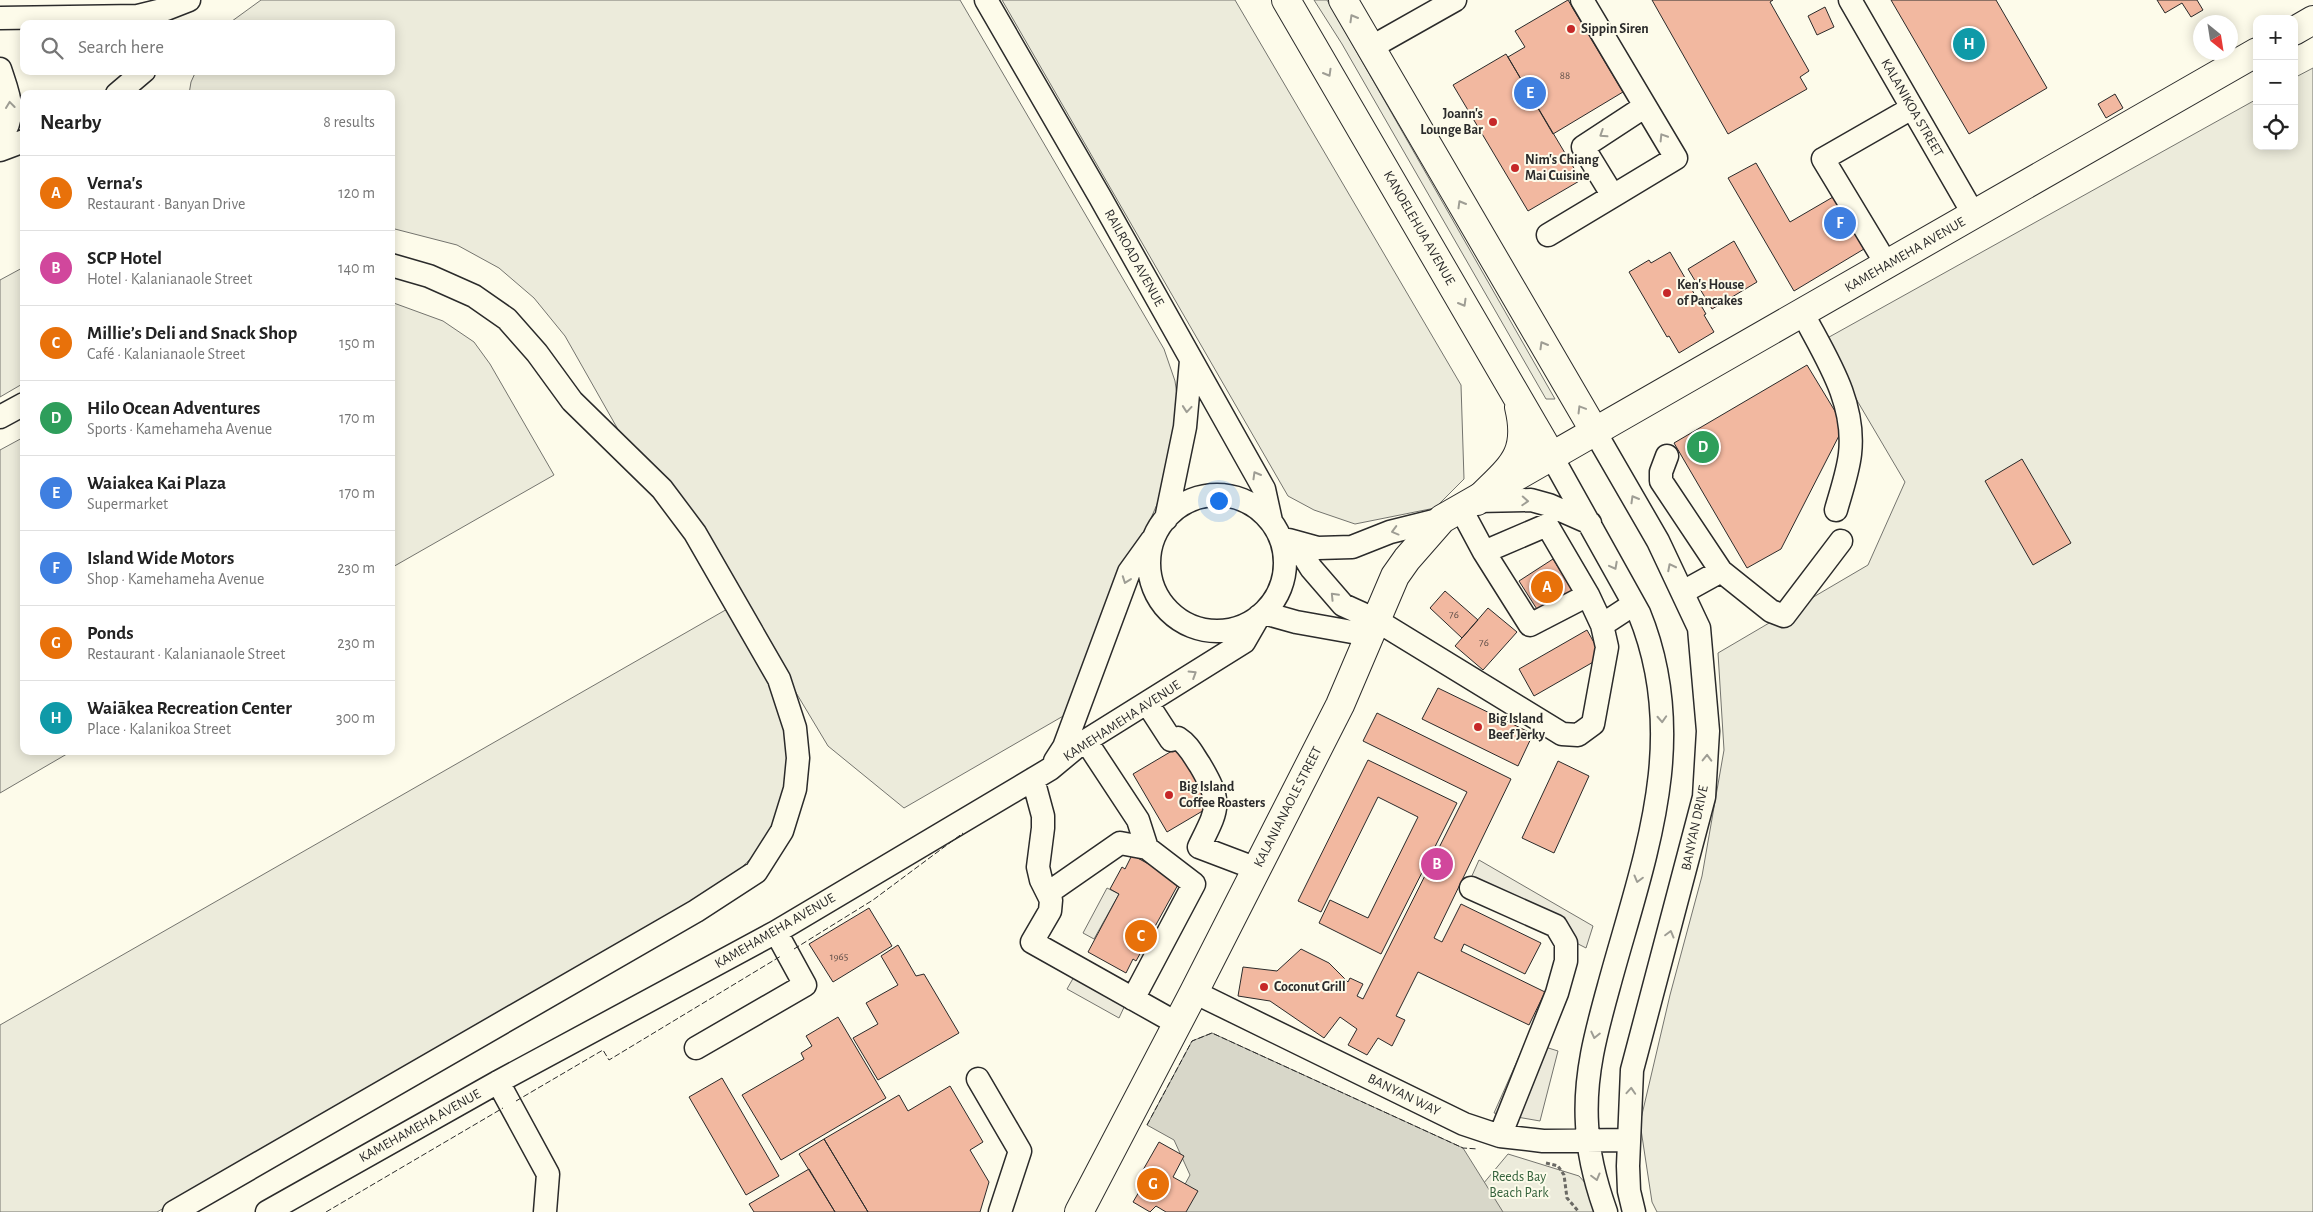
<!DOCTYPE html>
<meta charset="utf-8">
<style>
:root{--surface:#fff;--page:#f2f2f2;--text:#222;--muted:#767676;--line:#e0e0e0;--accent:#c62828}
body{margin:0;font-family:"Alegreya Sans",sans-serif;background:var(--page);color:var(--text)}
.controls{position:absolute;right:15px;top:15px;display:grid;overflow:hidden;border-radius:10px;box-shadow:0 2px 12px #0003}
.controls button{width:45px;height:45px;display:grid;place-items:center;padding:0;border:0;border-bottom:1px solid var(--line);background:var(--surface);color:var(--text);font:25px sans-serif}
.compass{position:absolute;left:2193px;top:15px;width:45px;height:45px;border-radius:50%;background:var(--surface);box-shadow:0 2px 12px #0003;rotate:150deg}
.you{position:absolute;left:1218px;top:500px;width:18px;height:18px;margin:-12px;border:4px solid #fff;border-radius:50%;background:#1a73e8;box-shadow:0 0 0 8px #1a73e833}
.badge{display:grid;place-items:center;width:32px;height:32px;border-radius:50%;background:var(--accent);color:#fff;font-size:16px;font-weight:700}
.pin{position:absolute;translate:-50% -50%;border:2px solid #fff;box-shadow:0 1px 5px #0006}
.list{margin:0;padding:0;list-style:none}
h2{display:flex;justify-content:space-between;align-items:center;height:65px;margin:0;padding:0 20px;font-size:21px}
h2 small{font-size:16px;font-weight:400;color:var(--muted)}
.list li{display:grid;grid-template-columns:32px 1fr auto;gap:15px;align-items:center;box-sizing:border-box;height:75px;padding:0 20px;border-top:1px solid var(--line)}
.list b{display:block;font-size:19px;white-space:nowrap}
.list p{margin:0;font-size:16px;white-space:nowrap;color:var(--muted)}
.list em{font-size:16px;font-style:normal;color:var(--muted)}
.icon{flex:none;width:28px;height:28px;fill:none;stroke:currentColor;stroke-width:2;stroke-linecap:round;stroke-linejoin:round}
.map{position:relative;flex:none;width:2313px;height:1212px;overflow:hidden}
.search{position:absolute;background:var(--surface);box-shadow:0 2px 12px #0003;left:20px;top:20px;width:375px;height:55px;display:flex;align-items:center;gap:12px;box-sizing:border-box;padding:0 18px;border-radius:10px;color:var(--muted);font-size:19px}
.panel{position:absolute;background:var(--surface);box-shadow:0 2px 12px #0003;left:20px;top:90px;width:375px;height:665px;border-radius:10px}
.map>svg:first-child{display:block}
.green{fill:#ecebdb;stroke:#74746e}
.parking{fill:#eceadb;stroke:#74746e}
.water{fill:#d8d7c9;stroke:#74746e}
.building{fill:#f2b8a0;stroke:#2b2b2b}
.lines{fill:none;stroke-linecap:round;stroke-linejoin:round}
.minor-casing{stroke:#2b2b2b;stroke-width:25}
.major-casing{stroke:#2b2b2b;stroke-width:30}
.highway-casing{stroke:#2b2b2b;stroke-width:30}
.path{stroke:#6a6964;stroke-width:3;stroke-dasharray:4 2.5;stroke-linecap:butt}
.minor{stroke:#fdfbea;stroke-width:22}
.major{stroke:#fdfbea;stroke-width:28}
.highway{stroke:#fdfbea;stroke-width:28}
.fence{stroke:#2b2b2b;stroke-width:1;stroke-dasharray:6 2.5;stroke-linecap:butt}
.oneway{stroke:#9e9d94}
.poi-dot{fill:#c62828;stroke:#fdfbea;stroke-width:2}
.labels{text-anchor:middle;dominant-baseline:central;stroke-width:4;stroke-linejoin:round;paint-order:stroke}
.number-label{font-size:11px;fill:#5d4e48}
.poi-label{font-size:14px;font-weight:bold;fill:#2b2b2b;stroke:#fdfbea;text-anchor:start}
.street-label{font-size:14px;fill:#2b2b2b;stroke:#fdfbea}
.park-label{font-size:14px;fill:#34623c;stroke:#fdfbea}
</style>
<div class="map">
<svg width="2313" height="1212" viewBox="0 0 2313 1212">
<rect width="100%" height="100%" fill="#fdfbea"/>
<path class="green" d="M261,0H960L1164,349L1175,381L1180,416L1165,486L1065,715L904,808L828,746L783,671L620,433L565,336L534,298L499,268L457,245L391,228V94H189L191,82L196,71H391V24H228Z
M1002,0H1235L1461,385L1464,479L1435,508L1355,524L1314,510L1288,496Z
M1314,0H1327L1555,399H1546L1342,44Z
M2313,68V1212H1657L1652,1202L1640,1123L1670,995L1702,876L1724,750L1718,653L1868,565L1905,482L1822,341L2257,99V146H2294V78Z
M24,267V383L0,397V280Z
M391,302L443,321L474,342L490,364L554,475L391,568Z
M24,437V751H72L0,793V450Z
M729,608C767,672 808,738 777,815C774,822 772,832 767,839C758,853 744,864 734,876L157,1212H0V1025Z
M1508,1154L1579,1176L1604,1204L1606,1212H1491L1478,1190Z"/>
<path class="parking" d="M1479,860L1593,926L1586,948L1467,887Z
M1107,888L1119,894L1094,939L1083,933Z
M1075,975L1126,1003L1119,1018L1067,989Z
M1526,1041L1558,1051L1540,1121L1494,1113Z"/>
<path class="water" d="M1212,1033L1463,1148L1503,1212H1170L1190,1175L1174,1140L1147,1125L1192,1041Z"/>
<path class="building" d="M1568,0L1623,92L1553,134L1508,57L1525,47L1515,31Z
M1652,0H1773L1770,2L1809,71L1800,77L1807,89L1728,134Z
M1891,0H1996L2047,88L1969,134Z
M2157,0H2197L2203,10L2191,17L2182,3L2165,13Z
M1825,7L1834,27L1817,35L1808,16Z
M1506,54L1581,180L1528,211L1453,85Z
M2115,94L2123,108L2106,118L2098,104Z
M1756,163L1790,222L1833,197L1864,249L1794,291L1728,178Z
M1734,241L1757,282L1712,309L1688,269Z
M1670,252L1706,314L1704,315L1714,332L1679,353L1669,336L1667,337L1629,272L1649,260L1651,263Z
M1807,365L1844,426L1781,549L1747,568L1674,443Z
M2022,459L2071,543L2033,565L1985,481Z
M1553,559L1574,592L1540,614L1519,581Z
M1445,591L1478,620L1462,638L1430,608Z
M1488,608L1517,632L1483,670L1455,646Z
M1587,630L1602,657L1534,696L1519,669Z
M1438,688L1533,734L1518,766L1422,719Z
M1377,713L1511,779L1434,938L1442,942L1461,904L1541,943L1525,974L1464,944L1461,951L1545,992L1529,1025L1418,972L1396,1016L1405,1020L1392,1046L1378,1038L1367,1055L1348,1045L1357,1029L1340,1017L1324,1038L1270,1001L1238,996L1243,967L1277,971L1301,949L1329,963L1348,982L1350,978L1363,984L1357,996L1363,999L1467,792L1363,741Z
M1182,745L1211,806L1167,832L1133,774Z
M1368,760L1457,803L1381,954L1319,923L1330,900L1368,918L1418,817L1378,797L1321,912L1298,901Z
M1558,761L1589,776L1554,853L1522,838Z
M1132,855L1180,881L1136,961L1133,959L1126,973L1088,952L1119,894L1110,889L1122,867L1125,869Z
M869,908L892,946L833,982L809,944Z
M898,945L916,976L924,974L959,1033L878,1080L853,1038L878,1024L866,1003L898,985L881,956Z
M838,1017L886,1098L781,1160L742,1095L804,1059L801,1053L812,1046L806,1036Z
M722,1078L779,1176L746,1195L689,1097Z
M950,1086L983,1142L970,1150L989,1182L980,1212H868L824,1139L899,1095L908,1111Z
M824,1139L868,1212H835L799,1154Z
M1159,1142L1184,1156L1173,1177L1198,1191L1186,1212H1166L1156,1206L1150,1212L1133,1202L1146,1180L1139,1177Z
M809,1169L835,1212H754L749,1204Z"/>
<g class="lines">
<g class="minor-casing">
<path id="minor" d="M986,0L1100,197L1264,489L1271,521
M1582,0L1676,158L1613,196L1583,147L1644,107
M1850,0L1974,215
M0,18L138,16L166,9L189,0
M1370,48L1455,0
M0,69C9,96 18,114 0,139
M117,94L144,71
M0,150L24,141
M1548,235L1613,196
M1887,265L1823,159L1912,108
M1803,314C1826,358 1856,402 1850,454C1848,472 1841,492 1836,510
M0,417L24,404
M1595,432L1658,541L1699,628L1708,731L1704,797L1632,1070L1628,1166L1629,1191L1634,1212
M1667,456L1661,472V481L1721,571
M1552,457L1639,613C1691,740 1644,858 1610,982C1597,1029 1584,1074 1587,1124C1588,1153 1596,1184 1606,1212
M1149 563a68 68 0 1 1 136 0a68 68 0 1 1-136 0Z
M1477,501L1531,500L1549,505L1590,523
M1461,509L1484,552
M1166,519L1185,427L1191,361
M1289,540L1318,548L1352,547L1390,532L1442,519
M1295,542L1311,568L1343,605L1376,620L1562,734L1578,735L1593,724L1607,647L1602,625
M1683,592L1721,571L1771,611L1784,616L1841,541
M1588,595L1530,625L1484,552L1547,525L1588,595L1602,625L1634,604
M1264,613L1296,622L1369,635
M1147,703L1171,740L1178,738C1189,745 1193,755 1200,765C1223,804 1218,808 1199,847L1257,869
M1086,741L1138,820L1147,848
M1055,761L1064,747L1129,572L1152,540
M1033,779L1043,816V828L1038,867L1041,880L1051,900L1050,911L1032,942L1178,1024
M1471,888L1556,926L1566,943V961L1557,993L1500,1136
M1048,893L1120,843L1147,848L1194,884L1133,999
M1194,992L1464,1124L1500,1136L1543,1141L1628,1140
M696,1048L805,985L776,932
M978,1079L1020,1151L1000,1212
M498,1082L548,1174L545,1212
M174,1212L696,911L756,872L782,831L795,789L798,758L795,728L779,679L695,533L662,489L572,401L537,353L507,319L474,296L429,276L391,265
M267,1212L498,1082L776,932L1020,787L1050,769L1079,745L1244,642L1259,616"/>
</g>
<g class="major-casing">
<path id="major" d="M2294,31L2313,20
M1079,1212L1194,992L1340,705L1395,576L1407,559L1442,519L2257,52"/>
</g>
<g class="highway-casing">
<path id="highway" d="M1286,0L1552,457
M1343,0L1595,432
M1477,501C1509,468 1531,457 1519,407"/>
</g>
<path class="path" d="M1546,1163L1558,1166L1564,1175L1567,1198L1579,1212"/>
<use href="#minor" class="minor"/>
<use href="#major" class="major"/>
<use href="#highway" class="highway"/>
<path class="fence" d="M794,949L873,900L963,833
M516,1101L603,1050L609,1060L781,956
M1147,1125L1192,1041L1212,1033L1463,1148L1478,1149
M326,1212L503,1108"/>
</g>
<defs><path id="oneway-chevron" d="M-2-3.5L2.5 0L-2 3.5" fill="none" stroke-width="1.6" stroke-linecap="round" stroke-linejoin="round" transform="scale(1.25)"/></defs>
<g class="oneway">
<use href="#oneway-chevron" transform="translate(1353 18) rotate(-120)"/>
<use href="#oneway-chevron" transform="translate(1328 73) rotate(60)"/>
<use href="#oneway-chevron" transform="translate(10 105) rotate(-97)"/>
<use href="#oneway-chevron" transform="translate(1603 134) rotate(147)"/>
<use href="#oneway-chevron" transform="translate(1663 137) rotate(-122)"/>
<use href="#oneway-chevron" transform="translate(1461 204) rotate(-120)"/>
<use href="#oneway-chevron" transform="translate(1463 303) rotate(60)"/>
<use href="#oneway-chevron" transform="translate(1543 345) rotate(-120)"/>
<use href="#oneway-chevron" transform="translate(1187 409) rotate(95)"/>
<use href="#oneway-chevron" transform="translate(1581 409) rotate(-121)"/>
<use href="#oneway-chevron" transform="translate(1256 475) rotate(-120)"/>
<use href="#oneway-chevron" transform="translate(1634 499) rotate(-120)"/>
<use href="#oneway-chevron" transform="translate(1525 501) rotate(3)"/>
<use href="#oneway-chevron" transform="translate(1395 531) rotate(165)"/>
<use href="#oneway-chevron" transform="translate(1614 566) rotate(62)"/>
<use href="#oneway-chevron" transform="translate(1671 567) rotate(-117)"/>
<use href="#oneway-chevron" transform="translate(1126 580) rotate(110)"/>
<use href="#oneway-chevron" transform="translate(1334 596) rotate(-134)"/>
<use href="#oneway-chevron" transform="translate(1193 674) rotate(-32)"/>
<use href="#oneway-chevron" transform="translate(1662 719) rotate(87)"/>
<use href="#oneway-chevron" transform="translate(1707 758) rotate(-89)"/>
<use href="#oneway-chevron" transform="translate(1638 879) rotate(105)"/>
<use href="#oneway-chevron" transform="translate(1670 934) rotate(-75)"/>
<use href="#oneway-chevron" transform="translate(1595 1035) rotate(103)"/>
<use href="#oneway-chevron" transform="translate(1631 1091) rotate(-86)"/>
<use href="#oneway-chevron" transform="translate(1596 1177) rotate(75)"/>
</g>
<g class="poi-dot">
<circle cx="1571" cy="29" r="5"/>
<circle cx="1493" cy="122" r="5"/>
<circle cx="1515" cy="168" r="5"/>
<circle cx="1667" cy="293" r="5"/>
<circle cx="1478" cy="727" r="5"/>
<circle cx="1169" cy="795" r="5"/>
<circle cx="1264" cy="987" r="5"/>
</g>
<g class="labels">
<g class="number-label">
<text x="1565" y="75">88</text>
<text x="1454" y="614">76</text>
<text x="1484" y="642">76</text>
<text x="839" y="956">1965</text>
</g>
<g class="poi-label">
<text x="1581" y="29">Sippin Siren</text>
<text x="1483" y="114" text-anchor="end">Joann's<tspan x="1483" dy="16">Lounge Bar</tspan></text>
<text x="1525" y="160">Nim's Chiang<tspan x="1525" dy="16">Mai Cuisine</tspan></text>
<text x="1677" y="285">Ken's House<tspan x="1677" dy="16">of Pancakes</tspan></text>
<text x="1488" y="719">Big Island<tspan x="1488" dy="16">Beef Jerky</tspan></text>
<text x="1179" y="787">Big Island<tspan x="1179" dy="16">Coffee Roasters</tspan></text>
<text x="1274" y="987">Coconut Grill</text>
</g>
<g class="street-label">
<text transform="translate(1912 108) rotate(60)">KALANIKOA STREET</text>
<text transform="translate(1419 228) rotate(60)">KANOELEHUA AVENUE</text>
<text transform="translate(1905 255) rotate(-30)">KAMEHAMEHA AVENUE</text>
<text transform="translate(1134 258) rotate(61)">RAILROAD AVENUE</text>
<text transform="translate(1122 721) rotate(-33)">KAMEHAMEHA AVENUE</text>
<text transform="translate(1288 807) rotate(-63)">KALANIANAOLE STREET</text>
<text transform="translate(1695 828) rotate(-78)">BANYAN DRIVE</text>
<text transform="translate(775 931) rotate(-30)">KAMEHAMEHA AVENUE</text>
<text transform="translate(1404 1095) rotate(26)">BANYAN WAY</text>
<text transform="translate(420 1126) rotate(-29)">KAMEHAMEHA AVENUE</text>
</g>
<g class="park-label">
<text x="1519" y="1177">Reeds Bay<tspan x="1519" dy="16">Beach Park</tspan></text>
</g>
</g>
</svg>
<div class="controls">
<button>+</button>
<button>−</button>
<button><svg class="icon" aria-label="locate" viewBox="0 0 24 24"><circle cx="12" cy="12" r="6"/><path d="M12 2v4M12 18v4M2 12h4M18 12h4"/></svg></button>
</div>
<svg class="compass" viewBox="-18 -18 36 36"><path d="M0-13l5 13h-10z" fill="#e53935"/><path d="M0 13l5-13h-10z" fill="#767676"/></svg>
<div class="you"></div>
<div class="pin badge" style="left:1547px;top:587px;background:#e8710a">A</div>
<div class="pin badge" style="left:1437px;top:864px;background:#d1479c">B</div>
<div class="pin badge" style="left:1141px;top:936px;background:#e8710a">C</div>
<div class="pin badge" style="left:1703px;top:447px;background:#2e9e5b">D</div>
<div class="pin badge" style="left:1530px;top:93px;background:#3f7fe0">E</div>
<div class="pin badge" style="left:1840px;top:223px;background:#3f7fe0">F</div>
<div class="pin badge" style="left:1153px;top:1184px;background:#e8710a">G</div>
<div class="pin badge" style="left:1969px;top:44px;background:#0f9aa8">H</div>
<div class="search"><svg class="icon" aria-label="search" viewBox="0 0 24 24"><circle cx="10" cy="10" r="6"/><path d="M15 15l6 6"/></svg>Search here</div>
<section class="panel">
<h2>Nearby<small>8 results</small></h2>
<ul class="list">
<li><span class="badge" style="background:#e8710a">A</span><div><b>Verna's</b><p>Restaurant · Banyan Drive</p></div><em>120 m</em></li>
<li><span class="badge" style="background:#d1479c">B</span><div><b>SCP Hotel</b><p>Hotel · Kalanianaole Street</p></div><em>140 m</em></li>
<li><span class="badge" style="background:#e8710a">C</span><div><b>Millie’s Deli and Snack Shop</b><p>Café · Kalanianaole Street</p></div><em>150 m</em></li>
<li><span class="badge" style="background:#2e9e5b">D</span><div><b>Hilo Ocean Adventures</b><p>Sports · Kamehameha Avenue</p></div><em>170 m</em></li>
<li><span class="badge" style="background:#3f7fe0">E</span><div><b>Waiakea Kai Plaza</b><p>Supermarket</p></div><em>170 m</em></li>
<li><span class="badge" style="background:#3f7fe0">F</span><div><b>Island Wide Motors</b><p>Shop · Kamehameha Avenue</p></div><em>230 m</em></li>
<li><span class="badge" style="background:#e8710a">G</span><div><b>Ponds</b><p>Restaurant · Kalanianaole Street</p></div><em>230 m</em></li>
<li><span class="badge" style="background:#0f9aa8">H</span><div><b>Waiākea Recreation Center</b><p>Place · Kalanikoa Street</p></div><em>300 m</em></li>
</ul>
</section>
</div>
